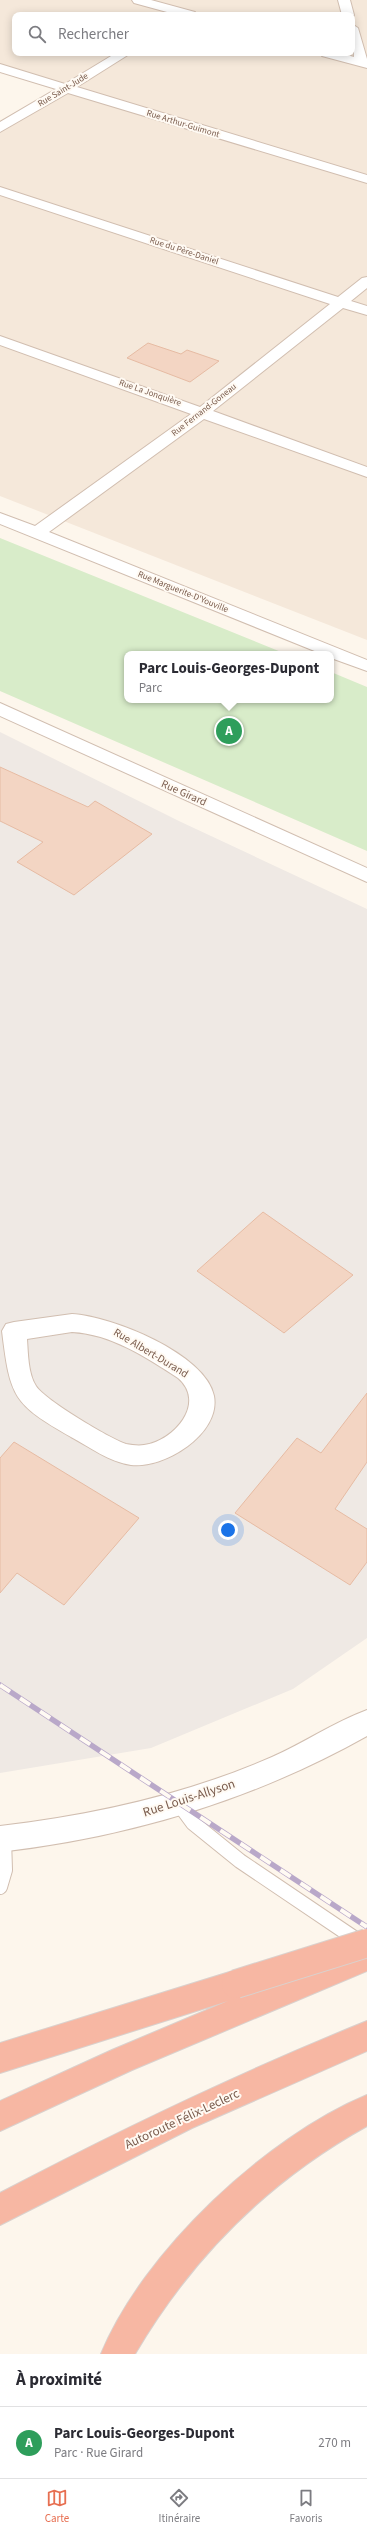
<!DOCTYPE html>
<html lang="fr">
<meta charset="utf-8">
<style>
:root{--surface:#fff;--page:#f7f7f7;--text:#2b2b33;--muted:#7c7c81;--line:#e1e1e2;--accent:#e76f51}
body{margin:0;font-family:"Source Sans 3",sans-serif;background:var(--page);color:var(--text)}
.you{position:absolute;left:228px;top:1530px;width:14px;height:14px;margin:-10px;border:3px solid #fff;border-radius:50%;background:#1a73e8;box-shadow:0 0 0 6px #1a73e833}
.badge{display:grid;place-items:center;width:26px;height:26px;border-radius:50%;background:var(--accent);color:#fff;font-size:13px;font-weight:700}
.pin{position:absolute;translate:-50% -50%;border:2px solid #fff;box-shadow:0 1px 4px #0006}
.popup{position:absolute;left:124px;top:651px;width:210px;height:52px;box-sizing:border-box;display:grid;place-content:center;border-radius:8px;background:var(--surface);filter:drop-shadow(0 1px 3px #0005);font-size:13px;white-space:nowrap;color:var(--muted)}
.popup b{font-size:15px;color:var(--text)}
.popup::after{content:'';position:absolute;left:50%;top:100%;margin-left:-8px;border:8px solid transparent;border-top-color:var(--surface)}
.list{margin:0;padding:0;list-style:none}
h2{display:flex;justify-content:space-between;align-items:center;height:52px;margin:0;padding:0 16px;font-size:17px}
h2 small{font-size:13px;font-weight:400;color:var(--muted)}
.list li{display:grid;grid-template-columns:26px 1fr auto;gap:12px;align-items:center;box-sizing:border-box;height:72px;padding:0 16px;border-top:1px solid var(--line)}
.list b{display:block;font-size:15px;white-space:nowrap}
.list p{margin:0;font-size:13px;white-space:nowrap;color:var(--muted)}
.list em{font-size:13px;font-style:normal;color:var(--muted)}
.icon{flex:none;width:22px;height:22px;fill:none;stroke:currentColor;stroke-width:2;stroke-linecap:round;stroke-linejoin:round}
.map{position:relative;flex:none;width:367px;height:2354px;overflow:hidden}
.search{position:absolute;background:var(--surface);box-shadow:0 2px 10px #0003;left:12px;right:12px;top:12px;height:44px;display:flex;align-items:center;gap:10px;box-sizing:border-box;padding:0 14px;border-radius:8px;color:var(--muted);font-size:15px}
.sheet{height:124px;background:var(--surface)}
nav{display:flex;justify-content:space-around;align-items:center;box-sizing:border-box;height:56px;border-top:1px solid var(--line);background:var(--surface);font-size:11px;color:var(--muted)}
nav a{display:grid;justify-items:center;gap:2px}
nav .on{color:var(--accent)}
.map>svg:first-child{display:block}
.residential{fill:#f5e8da;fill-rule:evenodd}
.industrial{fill:#efe9e4}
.green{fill:#d8ecc9}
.building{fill:#f3d5c3;stroke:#e6bba3}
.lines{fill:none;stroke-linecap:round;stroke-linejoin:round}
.service-casing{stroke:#d1beb0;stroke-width:16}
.minor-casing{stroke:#d1beb0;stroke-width:2}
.motorway-casing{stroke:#dad1cd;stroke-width:2}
.service{stroke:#fff;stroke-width:14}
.minor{fill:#fff;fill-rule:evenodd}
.motorway{fill:#f7b7a3;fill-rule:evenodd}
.rail-casing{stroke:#b9a8c9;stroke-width:5.5}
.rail{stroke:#fffaf3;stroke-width:4;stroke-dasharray:12;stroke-linecap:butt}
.motorway-bridge-casing{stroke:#dad1cd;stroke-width:30;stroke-linecap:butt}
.motorway-bridge{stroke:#f7b7a3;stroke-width:28}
.labels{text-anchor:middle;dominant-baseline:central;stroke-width:4;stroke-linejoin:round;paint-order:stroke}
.far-street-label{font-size:9px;fill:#7a5c4d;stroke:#fffaf3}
.street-label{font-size:11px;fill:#7a5c4d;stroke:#fffaf3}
.near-street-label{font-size:13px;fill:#7a5c4d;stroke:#fffaf3}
</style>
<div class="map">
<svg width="367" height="2354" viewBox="0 0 367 2354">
<rect width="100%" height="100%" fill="#fdf6ec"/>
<path class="residential" d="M0,0H367V640L0,496V125L67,84L0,65ZM15,15H352V53H15Z"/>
<path class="industrial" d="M0,732L181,822L367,909V1638L293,1689L151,1748L0,1773Z"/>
<path class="green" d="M0,538L286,654H127V700H331V672L367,687V851L0,691Z"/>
<path class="building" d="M148,343L181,354L187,350L219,361L190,382L127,358Z
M0,767L88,807L95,801L152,834L74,895L17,862L43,842L0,821Z
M263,1212L353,1275L284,1333L197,1271Z
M367,1393V1462L335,1509L367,1529V1562L350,1585L235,1513L297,1438L321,1453Z
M14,1442L139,1518L64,1605L17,1573L0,1593V1458Z"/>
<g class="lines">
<g class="service-casing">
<path id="service" d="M179,1804L193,1823L240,1861L360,1942
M0,1887L5,1870L4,1839"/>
</g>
<g class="minor-casing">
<path id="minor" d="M132,0H151L195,12L197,15H178L134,3Z
M338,0H350L354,15L352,18V15H342Z
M352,24L358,28L367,59V68L322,56L320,53H340L354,57Z
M116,53H131L77,87L367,175V183L68,93L0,132V122L56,89L0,72V64L65,84Z
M0,187L338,297L362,278L367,277V288L351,301L367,306V315L343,308L213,411L367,467V477L204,419L49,532L367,660V671L331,658V654H322L0,524V513L35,526L191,414L0,345V336L200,407L330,304L0,195Z
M0,703L367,868V882L0,716Z
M72,1314C111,1316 206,1354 214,1396C221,1434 164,1469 131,1465C109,1462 90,1447 71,1437C13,1404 10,1397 2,1331L6,1324L14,1322ZM72,1332C111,1334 146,1357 178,1378C207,1403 174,1441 144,1445C139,1446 131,1445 126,1444C109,1438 45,1400 36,1386C28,1374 28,1353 27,1339Z
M367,1710V1736C253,1800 130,1837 0,1852V1826C94,1815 185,1795 272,1757C304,1743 334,1722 367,1710Z"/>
</g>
<g class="motorway-casing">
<path id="motorway" d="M367,1943V1971L132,2070L0,2131V2101L112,2050L228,2001L0,2073V2043L236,1970L246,1974L250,1984L247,1993Z
M367,2021V2051L192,2128L0,2225V2193C120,2130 241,2072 367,2021Z
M367,2095V2126C268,2181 192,2257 135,2354H101C143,2252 266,2137 367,2095Z"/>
</g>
<use href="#service" class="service"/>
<use href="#minor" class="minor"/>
<use href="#motorway" class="motorway"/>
<g class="rail-casing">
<path id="rail" d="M0,1685L367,1927"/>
</g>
<use href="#rail" class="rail"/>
<g class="motorway-bridge-casing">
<path id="motorway-bridge" d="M236,1984L367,1943"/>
</g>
<use href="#motorway-bridge" class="motorway-bridge"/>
</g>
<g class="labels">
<g class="far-street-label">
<text transform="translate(63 90) rotate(-31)">Rue Saint-Jude</text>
<text transform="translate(183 124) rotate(17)">Rue Arthur-Guimont</text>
<text transform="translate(184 251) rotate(18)">Rue du Père-Daniel</text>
<text transform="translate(150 393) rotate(19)">Rue La Jonquière</text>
<text transform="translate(204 410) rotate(-38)">Rue Fernand-Goneau</text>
<text transform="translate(183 592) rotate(22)">Rue Marguerite-D'Youville</text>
</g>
<g class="street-label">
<text transform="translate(184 793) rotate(24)">Rue Girard</text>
<text transform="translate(151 1353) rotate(31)">Rue Albert-Durand</text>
</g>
<g class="near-street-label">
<text transform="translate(189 1798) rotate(-18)">Rue Louis-Allyson</text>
<text transform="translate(182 2119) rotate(-25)">Autoroute Félix-Leclerc</text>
</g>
</g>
</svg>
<div class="you"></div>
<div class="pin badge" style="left:229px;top:731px;background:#2e9e5b">A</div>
<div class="popup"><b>Parc Louis-Georges-Dupont</b>Parc</div>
<div class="search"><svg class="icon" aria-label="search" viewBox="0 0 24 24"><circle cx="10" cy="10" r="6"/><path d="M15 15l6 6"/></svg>Rechercher</div>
</div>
<section class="sheet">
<h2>À proximité<small></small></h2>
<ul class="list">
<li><span class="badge" style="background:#2e9e5b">A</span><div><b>Parc Louis-Georges-Dupont</b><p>Parc · Rue Girard</p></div><em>270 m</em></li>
</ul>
</section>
<nav>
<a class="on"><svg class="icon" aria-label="map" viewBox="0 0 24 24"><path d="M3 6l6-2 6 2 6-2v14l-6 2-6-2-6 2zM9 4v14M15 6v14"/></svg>Carte</a>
<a><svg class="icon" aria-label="directions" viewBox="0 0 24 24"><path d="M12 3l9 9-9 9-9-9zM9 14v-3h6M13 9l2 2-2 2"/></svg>Itinéraire</a>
<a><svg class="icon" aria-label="saved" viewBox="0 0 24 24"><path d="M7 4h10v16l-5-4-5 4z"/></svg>Favoris</a>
</nav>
